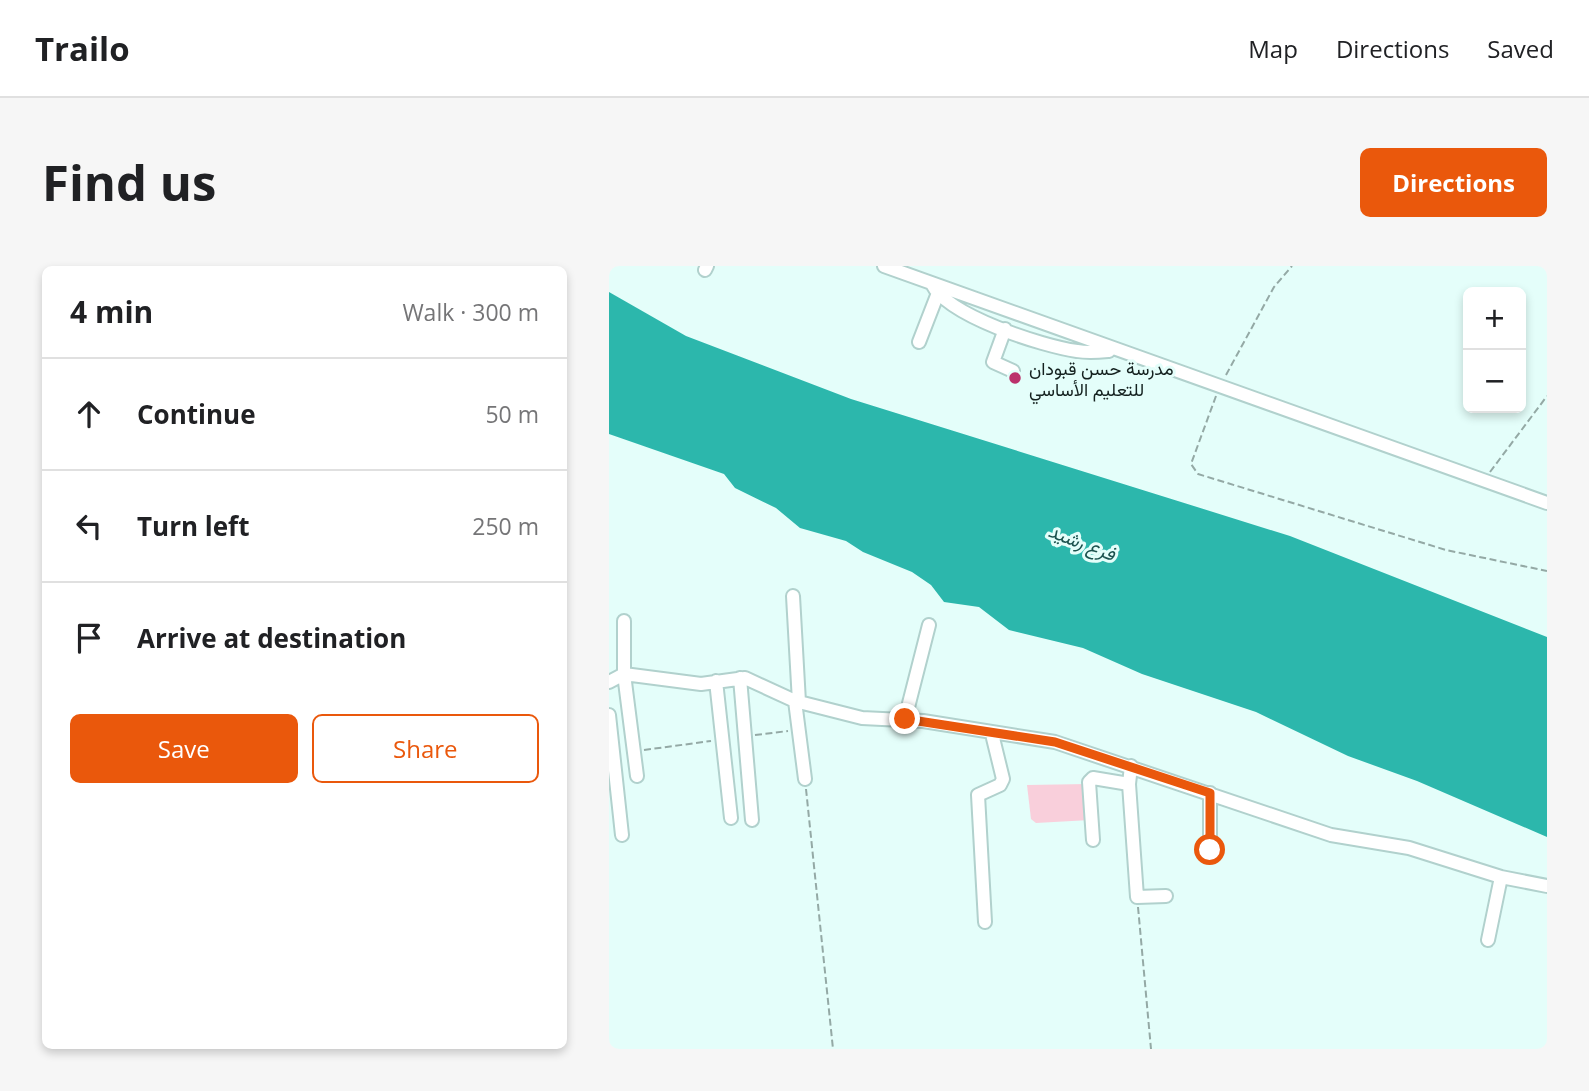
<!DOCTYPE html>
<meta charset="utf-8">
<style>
:root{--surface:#fff;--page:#f6f6f6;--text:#202124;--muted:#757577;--line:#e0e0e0;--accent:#ea580c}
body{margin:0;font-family:"Open Sans",Vazirmatn,sans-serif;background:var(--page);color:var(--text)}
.controls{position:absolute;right:21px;top:21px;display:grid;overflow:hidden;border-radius:10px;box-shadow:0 4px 10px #0003}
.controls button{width:63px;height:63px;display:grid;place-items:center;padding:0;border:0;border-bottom:2px solid var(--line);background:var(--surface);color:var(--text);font:35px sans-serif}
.stop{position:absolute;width:21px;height:21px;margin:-16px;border:5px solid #ea580c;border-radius:50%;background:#fff}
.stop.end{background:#ea580c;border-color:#fff;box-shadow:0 2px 7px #0008}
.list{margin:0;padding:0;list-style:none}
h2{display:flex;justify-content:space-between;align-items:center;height:91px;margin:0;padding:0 28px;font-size:30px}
h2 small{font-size:23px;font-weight:400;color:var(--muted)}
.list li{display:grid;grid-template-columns:46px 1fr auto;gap:21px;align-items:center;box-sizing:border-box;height:112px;padding:0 28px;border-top:2px solid var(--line)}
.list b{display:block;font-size:26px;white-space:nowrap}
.list em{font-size:23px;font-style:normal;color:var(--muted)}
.actions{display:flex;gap:14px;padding:21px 28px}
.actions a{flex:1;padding:16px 0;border:2px solid var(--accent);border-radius:10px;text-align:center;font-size:24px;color:var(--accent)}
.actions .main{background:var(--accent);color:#fff}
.icon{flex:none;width:38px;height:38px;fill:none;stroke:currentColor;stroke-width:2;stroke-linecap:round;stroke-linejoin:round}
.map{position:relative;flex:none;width:938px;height:783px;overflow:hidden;border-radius:10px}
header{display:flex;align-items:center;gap:42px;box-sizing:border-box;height:98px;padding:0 35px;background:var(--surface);border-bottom:2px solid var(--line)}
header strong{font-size:33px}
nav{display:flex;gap:38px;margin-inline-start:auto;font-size:24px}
.intro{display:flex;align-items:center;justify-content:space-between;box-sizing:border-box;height:168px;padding:0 42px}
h1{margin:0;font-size:49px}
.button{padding:18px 32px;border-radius:10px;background:var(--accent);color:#fff;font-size:24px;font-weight:700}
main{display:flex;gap:42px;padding:0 42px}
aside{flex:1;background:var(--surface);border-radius:10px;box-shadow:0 4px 10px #0003}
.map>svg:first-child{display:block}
.green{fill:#f9cfdb}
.water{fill:#2cb7ac}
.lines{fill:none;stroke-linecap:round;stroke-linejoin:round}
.minor-casing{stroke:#b1d1cd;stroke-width:16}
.path{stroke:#94a9a5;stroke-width:2;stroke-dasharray:7 3.5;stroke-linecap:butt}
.minor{stroke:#fff;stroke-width:12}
.route{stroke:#ea580c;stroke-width:9}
.poi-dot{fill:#bb316b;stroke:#e4fefa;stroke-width:2.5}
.labels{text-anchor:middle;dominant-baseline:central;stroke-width:6;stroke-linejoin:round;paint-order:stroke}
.poi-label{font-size:18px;fill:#14211f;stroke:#e4fefa;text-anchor:start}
.water-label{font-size:19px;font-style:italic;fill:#1b524e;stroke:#e4fefa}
</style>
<header>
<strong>Trailo</strong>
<nav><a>Map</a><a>Directions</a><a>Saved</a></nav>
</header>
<div class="intro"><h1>Find us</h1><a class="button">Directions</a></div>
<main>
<aside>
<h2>4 min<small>Walk · 300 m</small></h2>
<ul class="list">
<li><svg class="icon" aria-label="ahead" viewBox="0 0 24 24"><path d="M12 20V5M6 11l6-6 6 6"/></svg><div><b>Continue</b></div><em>50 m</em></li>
<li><svg class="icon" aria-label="left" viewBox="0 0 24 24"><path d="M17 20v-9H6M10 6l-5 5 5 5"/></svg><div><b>Turn left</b></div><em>250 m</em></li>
<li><svg class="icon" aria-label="arrive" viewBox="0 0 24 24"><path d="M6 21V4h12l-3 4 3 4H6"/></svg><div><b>Arrive at destination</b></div></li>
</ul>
<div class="actions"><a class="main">Save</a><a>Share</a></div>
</aside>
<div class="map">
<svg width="938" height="783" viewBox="0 0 938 783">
<rect width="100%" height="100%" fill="#e4fefa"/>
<path class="green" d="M479,518L481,554L427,557L422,553L418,519Z"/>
<path class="water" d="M0,26L77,70L242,133L681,270L938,371V571L808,515L739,490L647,446L533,408L474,382L400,364L370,341L335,336L322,319L303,306L254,286L237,275L191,262L167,242L126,222L115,208L0,168Z"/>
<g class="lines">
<g class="minor-casing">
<path id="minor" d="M275,0L938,237
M96,4L98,0
M323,18C339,50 433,80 468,85C479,87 489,86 500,85
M396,63L384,96L404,105
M310,76L329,27
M184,330L190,436
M15,355V408L28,510
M131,412L143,554
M107,415L122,552
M0,416L15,408L92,418L136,412L186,435L253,452L314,455L446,476L722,569L800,582L892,611L938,620
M186,435L196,513
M0,449L13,569
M296,453L320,359
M522,500L520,518L528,631L557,630
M484,574L480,516L484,512L520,518
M601,584V527
M376,656L369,529L391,519L394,513L383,468
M879,674L892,611"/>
</g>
<path class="path" d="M617,109L665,21L683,0
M607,130L582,198L589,208L837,284L938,305
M881,206L938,130
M146,469L179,465
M35,484L102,475
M197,523L224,783
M529,641L542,783"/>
<use href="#minor" class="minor"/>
</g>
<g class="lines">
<path class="route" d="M296,453L446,476L601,527V584"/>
</g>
<circle class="poi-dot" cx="406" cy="112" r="7"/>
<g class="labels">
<g class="poi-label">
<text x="420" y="102">مدرسة حسن قبودان<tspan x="420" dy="21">للتعليم الأساسي</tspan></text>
</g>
<g class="water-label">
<text transform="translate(473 276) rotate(21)">فرع رشيد</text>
</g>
</g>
</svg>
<div class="controls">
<button>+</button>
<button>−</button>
</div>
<div class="stop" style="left:601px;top:584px"></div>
<div class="stop end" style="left:296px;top:453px"></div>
</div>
</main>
